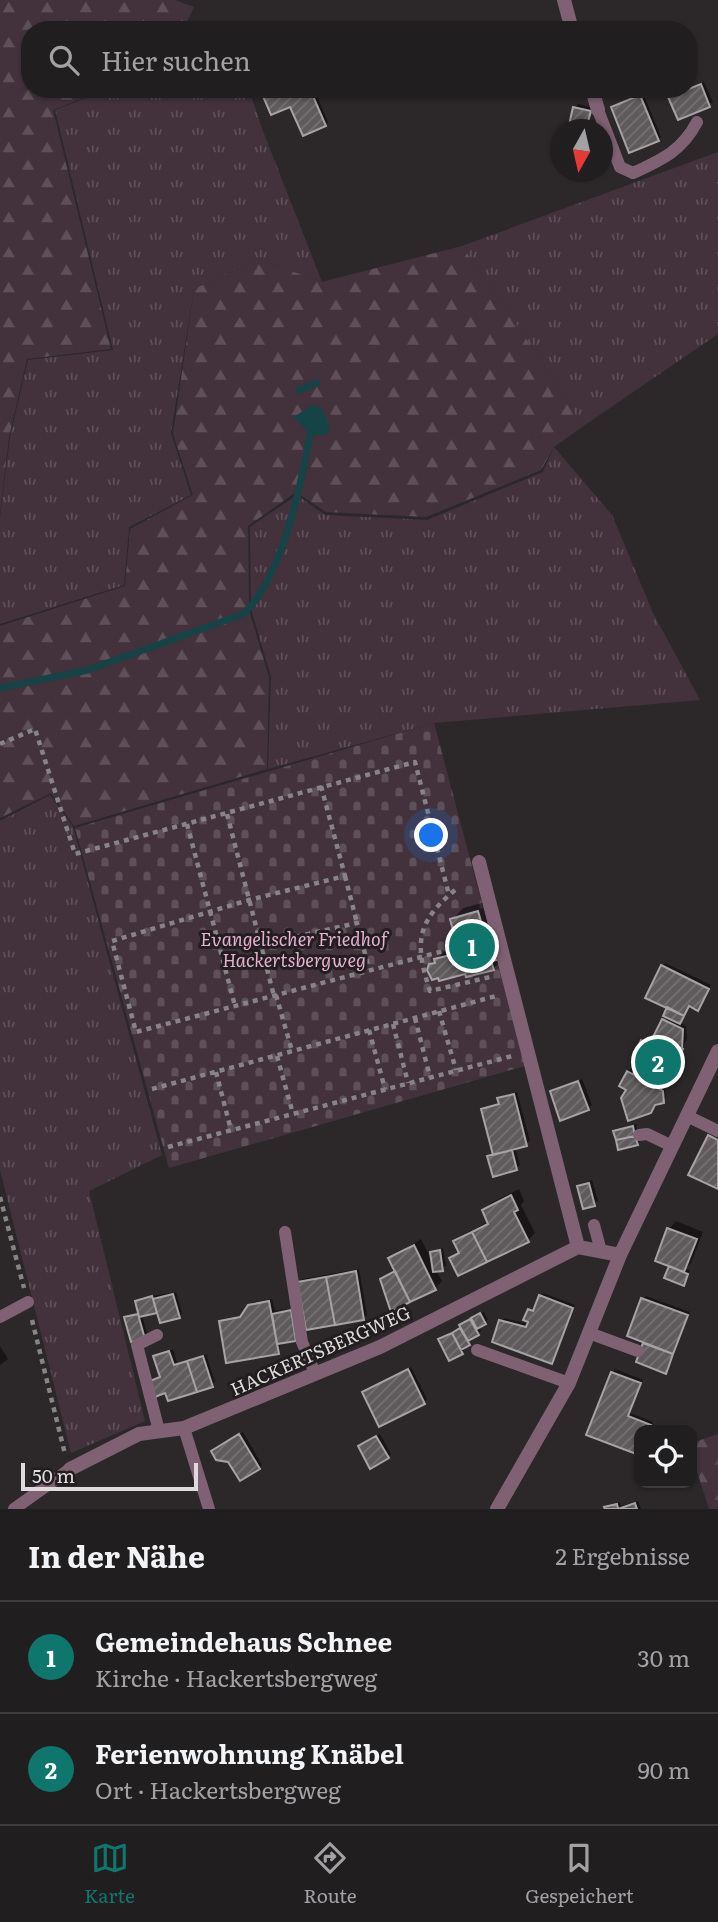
<!DOCTYPE html>
<html lang="de">
<meta charset="utf-8">
<style>
:root{--surface:#211e20;--page:#2d2b2d;--text:#f1f3f6;--muted:#a2a2a5;--line:#3e3c3e;--accent:#0f766e}
body{margin:0;font-family:Literata,serif;background:var(--page);color:var(--text)}
.controls{position:absolute;right:21px;bottom:21px;display:grid;overflow:hidden;border-radius:14px;box-shadow:0 2px 5px #0004}
.controls button{width:63px;height:63px;display:grid;place-items:center;padding:0;border:0;border-bottom:2px solid var(--line);background:var(--surface);color:var(--text);font:35px sans-serif}
.compass{position:absolute;left:550px;top:119px;width:63px;height:63px;border-radius:50%;background:var(--surface);box-shadow:0 2px 5px #0004;rotate:188deg}
.scale{position:absolute;left:21px;bottom:18px;width:177px;box-sizing:border-box;padding-left:7px;border:4px solid #dddbdc;border-top:0;font-size:19px;line-height:24px;white-space:nowrap;color:#dddbdc;-webkit-text-stroke:5px #221e20;paint-order:stroke}
.you{position:absolute;left:432px;top:836px;width:24px;height:24px;margin:-18px;border:5px solid #fff;border-radius:50%;background:#1a73e8;box-shadow:0 0 0 10px #1a73e833}
.badge{display:grid;place-items:center;width:46px;height:46px;border-radius:50%;background:var(--accent);color:#fff;font-size:23px;font-weight:700}
.pin{position:absolute;translate:-50% -50%;border:4px solid #fff;box-shadow:0 2px 7px #0006}
.list{margin:0;padding:0;list-style:none}
h2{display:flex;justify-content:space-between;align-items:center;height:91px;margin:0;padding:0 28px;font-size:30px}
h2 small{font-size:23px;font-weight:400;color:var(--muted)}
.list li{display:grid;grid-template-columns:46px 1fr auto;gap:21px;align-items:center;box-sizing:border-box;height:112px;padding:0 28px;border-top:2px solid var(--line)}
.list b{display:block;font-size:26px;white-space:nowrap}
.list p{margin:0;font-size:23px;white-space:nowrap;color:var(--muted)}
.list em{font-size:23px;font-style:normal;color:var(--muted)}
.icon{flex:none;width:38px;height:38px;fill:none;stroke:currentColor;stroke-width:2;stroke-linecap:round;stroke-linejoin:round}
.map{position:relative;flex:none;width:718px;height:1509px;overflow:hidden}
.search{position:absolute;background:var(--surface);box-shadow:0 2px 5px #0004;left:21px;right:21px;top:21px;height:77px;display:flex;align-items:center;gap:18px;box-sizing:border-box;padding:0 24px;border-radius:28px;color:var(--muted);font-size:26px}
.sheet{height:315px;background:var(--surface)}
nav{display:flex;justify-content:space-around;align-items:center;box-sizing:border-box;height:98px;border-top:2px solid var(--line);background:var(--surface);font-size:19px;color:var(--muted)}
nav a{display:grid;justify-items:center;gap:4px}
nav .on{color:var(--accent)}
.map>svg:first-child{display:block}
.grass{fill:url(#grass-tufts)}
.forest{fill:url(#forest-firs)}
.cemetery{fill:url(#cemetery-stones)}
.water{fill:#164346}
.shadow{fill:#0007}
.lines{fill:none;stroke-linecap:round;stroke-linejoin:round}
.stream{stroke:#164346;stroke-width:7}
.building{fill:url(#building-hatch);stroke:#a7a2a5;stroke-width:2}
.path{stroke:#878485;stroke-width:4.5;stroke-dasharray:5 5;stroke-linecap:butt}
.lane{stroke:#806174;stroke-width:12}
.street{stroke:#806174;stroke-width:14}
.labels{text-anchor:middle;dominant-baseline:central;stroke-width:6;stroke-linejoin:round;paint-order:stroke}
.park-label{font-size:18px;font-style:italic;fill:#e7afd1;stroke:#221e20}
.street-label{font-size:18px;fill:#dddbdc;stroke:#221e20}
</style>
<div class="map">
<svg width="718" height="1509" viewBox="0 0 718 1509">
<defs>
<pattern id="grass-tufts" width="24" height="20" patternUnits="userSpaceOnUse" patternTransform="scale(1.75)"><rect width="24" height="20" fill="#43323c"/><path d="M3 7l-1-3M5 7V3M7 7l1-3M15 17l-1-3M17 17v-4M19 17l1-3" fill="none" stroke="#5e4f58"/></pattern>
<pattern id="forest-firs" width="22" height="20" patternUnits="userSpaceOnUse" patternTransform="scale(1.75)"><rect width="22" height="20" fill="#43323c"/><path d="M5 1l3.5 6h-7zM16 11l3.5 6h-7z" fill="#5e4f58"/></pattern>
<pattern id="cemetery-stones" width="16" height="16" patternUnits="userSpaceOnUse" patternTransform="scale(1.75)"><rect width="16" height="16" fill="#43323c"/><path d="M2 7V4a2 2 0 0 1 4 0v3zM10 15v-3a2 2 0 0 1 4 0v3z" fill="#5e4f58"/></pattern>
<pattern id="building-hatch" width="6" height="6" patternUnits="userSpaceOnUse" patternTransform="scale(1.75)"><rect width="6" height="6" fill="#5f5b5d"/><path d="M-1 1l2-2M0 6l6-6M5 7l2-2" fill="none" stroke="#767274"/></pattern>
</defs>
<rect width="100%" height="100%" fill="#2c282a"/>
<path class="grass" d="M109,89H249L261,126L322,282L258,259L194,289L171,433L191,495L129,527L124,585L0,624V517L10,437L28,360L113,350L55,110Z
M718,152V334L582,427L560,388L462,246Z
M554,447L612,515L653,613L700,700L434,723L268,769L271,677L251,609L250,527L297,495L325,515L427,520L543,472Z
M50,795L73,827L162,1155L89,1191L145,1421L71,1453L0,1170V821Z"/>
<path class="forest" d="M0,0H175L194,7L183,30H30V89H106L53,110L111,349L27,359L9,437L0,513Z
M462,246L560,388L582,427L554,447L541,470L426,517L326,512L296,492L248,526L249,610L269,677L267,769L74,826L51,793L0,818V626L125,586L130,529L193,495L173,434L194,289L258,259L322,282Z
M718,1434V1509H709L692,1456V1443Z"/>
<path class="cemetery" d="M434,723L525,1066L169,1168L75,828Z"/>
<path class="water" d="M314,404L322,409L330,427L327,434C310,439 305,429 294,417Z"/>
<path class="shadow" d="M704,82L713,102L678,118L670,98Z
M262,89H314L328,122L325,125Z
M643,93L661,137L658,140L613,108Z
M578,104L593,108L586,127L575,108Z
M489,901L504,958L493,969L441,979L430,965L447,949L459,946L452,920L463,908Z
M665,963L711,985L701,1005L698,1008L690,1005L679,1022L686,1026L687,1038L678,1059L682,1068L669,1075L664,1085L666,1098L650,1112L628,1089V1072L631,1068L637,1072L643,1060V1041L646,1038L652,1041L668,1016L662,966Z
M582,1079L592,1105L588,1108L552,1092Z
M517,1092L530,1141L515,1147L520,1165L516,1168L489,1157L494,1153L482,1110L500,1102L503,1096Z
M636,1124L640,1141L637,1144L615,1131Z
M592,1180L598,1201L584,1207L579,1186Z
M519,1189L524,1201L521,1205L535,1233L528,1240L451,1258L461,1252L455,1241L459,1238L489,1221L484,1210L491,1203Z
M676,1221L703,1232L691,1263L685,1269L690,1270L683,1283L671,1265L669,1229Z
M421,1239L432,1261V1253L443,1248L446,1266L436,1270L442,1281L435,1288L382,1279L395,1269L390,1258Z
M359,1269L367,1315L363,1319L299,1282L302,1279Z
M176,1292L182,1313L179,1317L158,1311L142,1315L147,1334L144,1337L126,1318L139,1312L137,1301L140,1298Z
M543,1293L575,1305L551,1362L501,1321L504,1318L536,1326L529,1310L536,1308Z
M646,1296L690,1312L665,1372L638,1361L646,1342L643,1299Z
M272,1299L275,1311L294,1308L278,1352L221,1321L244,1315L253,1302Z
M484,1312L488,1320L479,1326L481,1331L463,1346L465,1349L462,1353L440,1340Z
M0,1346L8,1359L0,1365Z
M173,1349L177,1363L206,1354L215,1382L212,1385L166,1391L152,1381L161,1376L155,1357Z
M411,1367L427,1399L424,1403L367,1390Z
M615,1369L643,1380L630,1413L653,1422L650,1430H639V1453L589,1434Z
M243,1432L262,1465L259,1468L229,1461L217,1448Z
M380,1434L391,1454L388,1457L363,1444Z
M638,1501L641,1509L606,1508L620,1502L621,1506Z"/>
<g class="lines">
<path class="stream" d="M299,390L317,383
M0,688L88,670L243,614C282,579 301,486 310,435"/>
</g>
<path class="building" d="M701,84L710,107L678,120L668,97Z
M260,89H310L326,126L303,136L290,107L271,115Z
M640,95L659,141L629,153L611,107Z
M573,107L591,111L586,129L569,125Z
M478,911L488,946L492,945L496,960L491,961L494,970L466,977L465,974L439,981L438,978L432,980L427,970L429,964L435,963L434,959L459,953L450,919Z
M661,965L709,989L698,1011L689,1006L684,1016L645,998Z
M667,1007L684,1016L680,1024L663,1016Z
M662,1019L683,1029L682,1049L654,1035Z
M654,1035L683,1049L676,1063L680,1073L668,1077L661,1089L633,1074L640,1061L633,1057L641,1040L649,1044Z
M627,1071L663,1091L664,1103L655,1105L651,1113L628,1121L621,1098L626,1090L619,1086Z
M578,1081L589,1110L560,1121L550,1091Z
M514,1094L527,1146L493,1155L481,1109L499,1104L497,1098Z
M633,1126L635,1136L616,1140L613,1131Z
M708,1135L718,1140V1189L688,1175Z
M635,1136L638,1145L618,1150L616,1140Z
M512,1150L517,1170L493,1177L487,1156Z
M589,1183L595,1206L583,1209L577,1186Z
M511,1195L518,1210L514,1212L529,1242L487,1262L472,1232L488,1224L482,1210Z
M667,1228L697,1239L684,1272L655,1261Z
M472,1232L487,1262L458,1276L449,1258L459,1253L453,1241Z
M414,1245L436,1290L410,1302L388,1258Z
M440,1250L443,1271L433,1272L430,1252Z
M669,1266L688,1274L684,1286L664,1278Z
M356,1271L364,1320L335,1325L326,1277Z
M395,1271L410,1302L391,1312L380,1279Z
M326,1277L335,1325L306,1330L297,1282Z
M173,1294L180,1318L160,1323L153,1299Z
M539,1295L573,1308L552,1364L492,1342L499,1320L526,1327L528,1322L523,1320L528,1309L533,1311Z
M152,1296L157,1313L139,1317L135,1301Z
M641,1298L688,1315L673,1354L627,1336Z
M269,1301L279,1354L226,1363L219,1321L240,1317L248,1305Z
M291,1310L296,1341L277,1344L272,1314Z
M480,1313L486,1324L477,1329L471,1318Z
M138,1314L145,1339L131,1342L124,1317Z
M470,1319L479,1335L468,1341L459,1325Z
M460,1328L470,1345L461,1350L452,1333Z
M452,1333L463,1354L449,1361L438,1339Z
M643,1343L673,1354L666,1374L636,1362Z
M169,1351L174,1365L187,1361L197,1392L168,1401L165,1393L155,1397L150,1381L160,1377L153,1356Z
M203,1356L213,1387L197,1392L187,1361Z
M408,1369L425,1404L379,1427L362,1392Z
M611,1372L641,1383L628,1416L651,1425L649,1430H639V1455L586,1435Z
M239,1434L260,1469L240,1481L228,1462L216,1460L211,1451Z
M376,1436L389,1458L370,1469L358,1446Z
M635,1503L637,1509H605L604,1507L617,1504L618,1509Z"/>
<g class="lines">
<path class="path" d="M0,744L35,729L75,854L415,762L449,895
M321,786L345,876L249,900L112,941L136,1032L455,948
M227,814L274,996
M187,824L235,1006
M345,876L357,923
M455,890C415,923 415,945 430,991L490,977
M286,939L357,923L369,969
M276,995L292,1051
M439,1011L456,1070
M415,1018L430,1077
M393,1024L408,1083
M369,1030L385,1089
M277,1056L293,1114
M216,1072L231,1130
M152,1089L496,996
M168,1147L512,1056
M0,1197L24,1288
M32,1320L65,1454"/>
<path class="lane" d="M598,110L620,167L633,173C661,160 682,151 697,122
M687,1116L718,1131
M639,1135L647,1134L672,1146
M594,1225L601,1251
M285,1232L302,1342L315,1373
M0,1317L28,1302
M589,1333L638,1351
M157,1335L137,1345L159,1431
M477,1350L569,1383
M184,1428L209,1509
M14,1509L70,1469"/>
<path class="street" d="M564,0L572,30
M592,89L598,110
M479,862L578,1247
M70,1469L139,1434L184,1428L380,1347L578,1247L620,1255
M497,1509L569,1383L620,1255L718,1051"/>
</g>
<g class="labels">
<g class="park-label">
<text x="294" y="938">Evangelischer Friedhof<tspan x="294" dy="21">Hackertsbergweg</tspan></text>
</g>
<g class="street-label">
<text transform="translate(320 1350) rotate(-24)">HACKERTSBERGWEG</text>
</g>
</g>
</svg>
<div class="controls">
<button><svg class="icon" aria-label="locate" viewBox="0 0 24 24"><circle cx="12" cy="12" r="6"/><path d="M12 2v4M12 18v4M2 12h4M18 12h4"/></svg></button>
</div>
<svg class="compass" viewBox="-18 -18 36 36"><path d="M0-13l5 13h-10z" fill="#e53935"/><path d="M0 13l5-13h-10z" fill="#a2a2a5"/></svg>
<div class="scale">50 m</div>
<div class="you"></div>
<div class="pin badge" style="left:472px;top:946px">1</div>
<div class="pin badge" style="left:658px;top:1062px">2</div>
<div class="search"><svg class="icon" aria-label="search" viewBox="0 0 24 24"><circle cx="10" cy="10" r="6"/><path d="M15 15l6 6"/></svg>Hier suchen</div>
</div>
<section class="sheet">
<h2>In der Nähe<small>2 Ergebnisse</small></h2>
<ul class="list">
<li><span class="badge">1</span><div><b>Gemeindehaus Schnee</b><p>Kirche · Hackertsbergweg</p></div><em>30 m</em></li>
<li><span class="badge">2</span><div><b>Ferienwohnung Knäbel</b><p>Ort · Hackertsbergweg</p></div><em>90 m</em></li>
</ul>
</section>
<nav>
<a class="on"><svg class="icon" aria-label="map" viewBox="0 0 24 24"><path d="M3 6l6-2 6 2 6-2v14l-6 2-6-2-6 2zM9 4v14M15 6v14"/></svg>Karte</a>
<a><svg class="icon" aria-label="directions" viewBox="0 0 24 24"><path d="M12 3l9 9-9 9-9-9zM9 14v-3h6M13 9l2 2-2 2"/></svg>Route</a>
<a><svg class="icon" aria-label="saved" viewBox="0 0 24 24"><path d="M7 4h10v16l-5-4-5 4z"/></svg>Gespeichert</a>
</nav>
